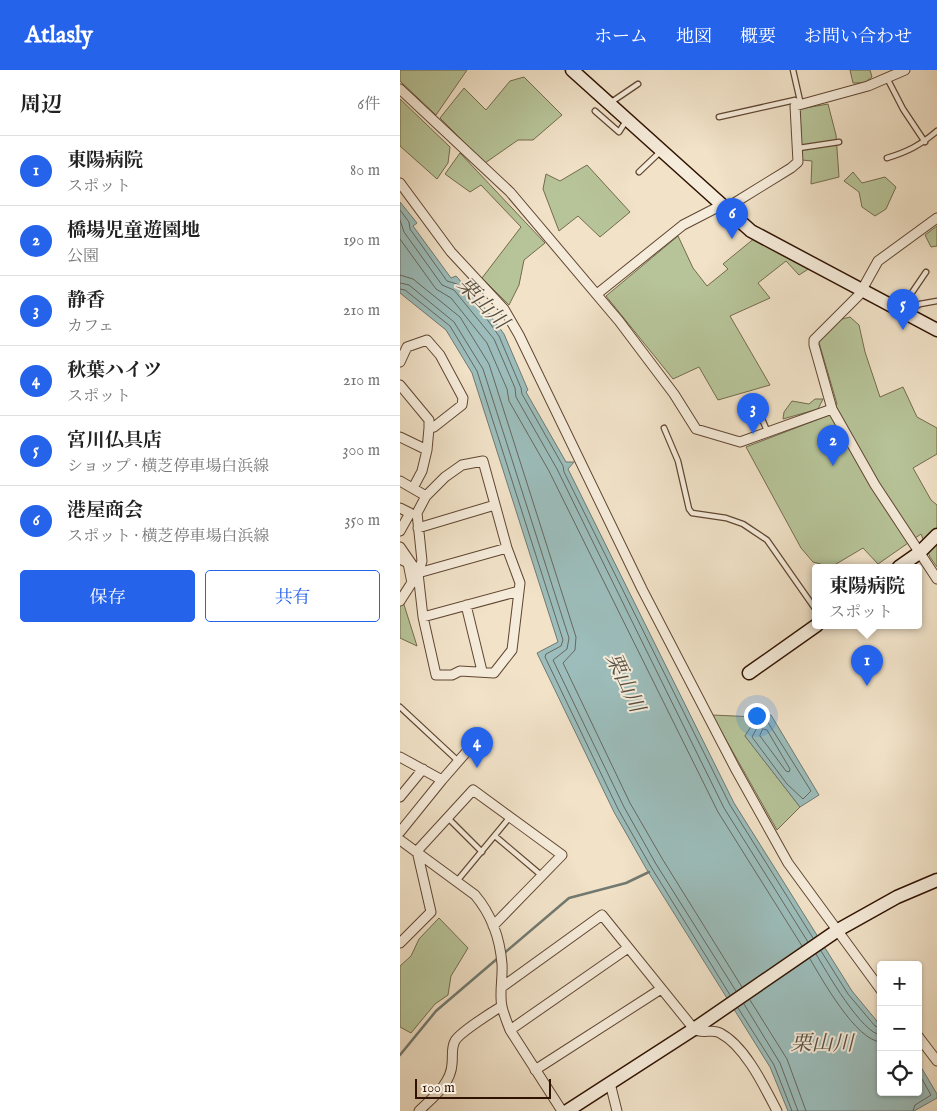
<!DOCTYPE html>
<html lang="ja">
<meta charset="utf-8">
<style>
:root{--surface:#fff;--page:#f6f6f6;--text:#222;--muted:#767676;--line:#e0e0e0;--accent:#2563eb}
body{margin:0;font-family:"IM FELL English","Noto Serif JP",serif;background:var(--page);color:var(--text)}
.controls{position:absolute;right:15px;bottom:15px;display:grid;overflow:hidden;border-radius:5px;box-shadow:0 1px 4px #0004}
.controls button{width:45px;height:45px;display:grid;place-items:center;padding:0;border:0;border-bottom:1px solid var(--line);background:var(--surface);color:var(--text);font:25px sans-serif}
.scale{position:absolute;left:15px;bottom:12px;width:136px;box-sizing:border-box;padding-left:5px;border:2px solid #301200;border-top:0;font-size:14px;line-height:18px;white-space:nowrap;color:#301200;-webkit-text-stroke:4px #f6ecdb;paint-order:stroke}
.you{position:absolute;left:356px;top:645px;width:18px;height:18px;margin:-12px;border:4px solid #fff;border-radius:50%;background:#1a73e8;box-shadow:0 0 0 8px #1a73e833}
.badge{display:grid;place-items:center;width:32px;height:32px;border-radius:50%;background:var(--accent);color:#fff;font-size:16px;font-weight:700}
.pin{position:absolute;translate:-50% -41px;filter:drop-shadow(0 1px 2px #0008)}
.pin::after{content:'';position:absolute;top:26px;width:18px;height:15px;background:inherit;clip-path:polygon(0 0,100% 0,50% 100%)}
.popup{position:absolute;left:412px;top:494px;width:110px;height:65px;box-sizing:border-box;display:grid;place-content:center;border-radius:5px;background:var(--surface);filter:drop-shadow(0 1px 4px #0005);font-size:16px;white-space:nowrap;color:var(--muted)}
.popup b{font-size:19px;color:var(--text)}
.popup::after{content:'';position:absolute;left:50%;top:100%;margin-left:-10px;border:10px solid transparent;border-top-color:var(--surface)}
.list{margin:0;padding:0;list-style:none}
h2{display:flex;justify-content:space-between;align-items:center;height:65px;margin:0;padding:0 20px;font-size:21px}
h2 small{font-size:16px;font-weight:400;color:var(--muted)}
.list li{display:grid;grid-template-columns:32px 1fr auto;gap:15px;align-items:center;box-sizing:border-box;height:70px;padding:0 20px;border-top:1px solid var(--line)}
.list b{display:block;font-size:19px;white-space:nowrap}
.list p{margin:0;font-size:16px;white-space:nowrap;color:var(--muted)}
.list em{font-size:16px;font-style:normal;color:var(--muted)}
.actions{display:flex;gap:10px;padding:15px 20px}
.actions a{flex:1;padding:11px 0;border:1px solid var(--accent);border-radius:5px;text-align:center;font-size:18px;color:var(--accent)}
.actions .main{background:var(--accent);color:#fff}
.icon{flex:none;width:28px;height:28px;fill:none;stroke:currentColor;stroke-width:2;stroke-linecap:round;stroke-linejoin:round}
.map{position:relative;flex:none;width:537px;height:1041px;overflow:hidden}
header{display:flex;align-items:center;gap:30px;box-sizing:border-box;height:70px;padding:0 25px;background:var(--accent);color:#fff}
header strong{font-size:24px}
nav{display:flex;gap:28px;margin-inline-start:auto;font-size:18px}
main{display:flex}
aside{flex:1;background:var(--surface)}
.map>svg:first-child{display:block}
.green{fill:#b7c499;stroke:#746b4c}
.water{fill:#9cbdbb;stroke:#717970}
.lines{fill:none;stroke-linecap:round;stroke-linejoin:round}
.shore{stroke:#66685e;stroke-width:1}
.stream{stroke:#717970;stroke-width:2.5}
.lane-casing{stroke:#604632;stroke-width:7}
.street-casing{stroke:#604632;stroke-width:11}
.secondary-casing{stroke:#301200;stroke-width:15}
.lane{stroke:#f6ecdb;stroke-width:4.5}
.street{stroke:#f6ecdb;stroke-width:9}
.secondary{stroke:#f6ecdb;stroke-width:12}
.labels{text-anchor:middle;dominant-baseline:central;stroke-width:4;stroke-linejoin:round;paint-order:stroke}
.water-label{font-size:21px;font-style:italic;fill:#564e41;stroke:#f6ecdb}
</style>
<header>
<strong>Atlasly</strong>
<nav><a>ホーム</a><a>地図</a><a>概要</a><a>お問い合わせ</a></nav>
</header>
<main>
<aside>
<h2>周辺<small>6件</small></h2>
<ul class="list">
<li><span class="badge">1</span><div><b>東陽病院</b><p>スポット</p></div><em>80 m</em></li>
<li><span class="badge">2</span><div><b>橋場児童遊園地</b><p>公園</p></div><em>190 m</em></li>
<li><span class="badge">3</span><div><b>静香</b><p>カフェ</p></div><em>210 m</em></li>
<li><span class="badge">4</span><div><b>秋葉ハイツ</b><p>スポット</p></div><em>210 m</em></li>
<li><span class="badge">5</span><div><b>宮川仏具店</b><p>ショップ · 横芝停車場白浜線</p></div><em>300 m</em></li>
<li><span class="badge">6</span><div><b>港屋商会</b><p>スポット · 横芝停車場白浜線</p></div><em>350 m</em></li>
</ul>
<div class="actions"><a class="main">保存</a><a>共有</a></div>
</aside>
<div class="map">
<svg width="537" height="1041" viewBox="0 0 537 1041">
<rect width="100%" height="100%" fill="#f1e2c8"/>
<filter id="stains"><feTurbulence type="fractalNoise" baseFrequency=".004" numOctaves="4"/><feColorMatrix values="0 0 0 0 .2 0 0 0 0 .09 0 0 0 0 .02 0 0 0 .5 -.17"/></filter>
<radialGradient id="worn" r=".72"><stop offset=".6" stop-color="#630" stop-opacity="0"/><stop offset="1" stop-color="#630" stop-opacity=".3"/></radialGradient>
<path class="green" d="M0,0H67L36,45L0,11Z
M450,0H470L472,7L464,13H453Z
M124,7L162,45L133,70H118L85,93L40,48L64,18L86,40L110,11Z
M0,29L50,77L48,93L37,109L0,76Z
M428,34L436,65L439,107L411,114L412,91L402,90L400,39Z
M60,83L145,173L124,190L119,215L109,235L82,208L121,157L81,115L70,122L45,104Z
M187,95L230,142L200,167L178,146L159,161L143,119L146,104L160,111Z
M453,102L462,113L485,107L496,117L486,139L475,146L462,137L459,122L444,111Z
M537,156V176L531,177L525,165Z
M278,166L293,198L307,216L328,199L323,194L356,167L410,198L399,205L386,191L358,213L370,228L330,246L370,315L318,330L299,297L273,309L206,226Z
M450,247L459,255L465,282L480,327L503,317L517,347L537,358V384L513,398L531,430L537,435V497L530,487L521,464L478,494L463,478L431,497L413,492L401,478L346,377L432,344L437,334L418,269L438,250Z
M415,329H423L418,339L383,349L384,342L392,331L409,334Z
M0,522L17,576L0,568Z
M312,645L357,647L345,666L400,737L377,760Z
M39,848L68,878L51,906L48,925L35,934L11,963L0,957V896L11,886L19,869Z"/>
<path class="water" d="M0,132L17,153L13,156L51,208L56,206L88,242L104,264L128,320L126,322L166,392H174L168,399L334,733L452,921L481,956V1022H518V992L537,1024V1028L514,1041H388L370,997L247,800L214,742L137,583L158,572L72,303L46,260L0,223Z
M371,645L419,725L400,737L345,666L357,647Z"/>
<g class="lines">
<path class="shore" d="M0,140L9,152L10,159L47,211L57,214L84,245L99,266L121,318L122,324L163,396L164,402L330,735L413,868
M0,150L4,162L42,215L54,220L94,269L115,318L116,327L157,399L324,738L408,872
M0,169L36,219L51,228L87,273L107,319L109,331L149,401L318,742L402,876
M0,205L13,209L60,247L89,294L176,567L175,580L163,593L230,733L263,790L342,917
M0,213L9,215L54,252L83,299L169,568L167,579L153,590L224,737L256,794L336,921
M0,219L5,220L50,256L77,301L163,570L161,576L146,584L145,587L218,739L251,797L330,925
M367,651L411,721L403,729L387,714L352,667L360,652Z
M363,659L367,660L390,699L389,702L386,701L360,666Z
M421,881L448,924L475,956L481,958
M416,884C426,901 462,964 481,965
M410,889C422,909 456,971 481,972
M350,930L387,989L406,1041
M344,934L380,993L398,1041
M338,938L374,995L392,1041
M513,1041L515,1035L531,1025L518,1002"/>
<path class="stream" d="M102,885L169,828L226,813L249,802
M0,985L36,941L98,888"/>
<g class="lane-casing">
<path id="lane" d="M393,0L401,35
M487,8L503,39L525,72
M210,33L238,14
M195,41L219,62L226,51
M319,47L395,30L400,34
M399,78L439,72
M487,88C507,82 521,75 537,61
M239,102L260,82
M514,236L511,224L526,202
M506,241L520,234L537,231
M356,335L368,363
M264,358L278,391L289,439L292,443L326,448L343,454L367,470L416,540
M0,637L57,690
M48,748L82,782
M95,766L141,805
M57,811L110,747"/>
</g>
<g class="street-casing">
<path id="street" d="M0,19L110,122L219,251L274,324L296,359L340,372L432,339
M0,113L51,182L104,239L119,265L242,519L335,698L388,793L481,920
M537,148L478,191L459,225L414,270V275L432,339L475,415L537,509
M197,224L283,155L316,138L331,135L391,98L398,92L395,36L468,16L505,0
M0,292L7,277L27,270L40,285L63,328L62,335L34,357L29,358L27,380
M0,315L29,350V358
M0,367L27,380L22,401L13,418
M83,391L107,478L120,513L112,580L94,603L60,601L52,605H36L23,547L18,503L22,491L17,443L26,426L45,407L62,395Z
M0,411L26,426
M0,438L10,443L0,461
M18,458L95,435
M0,477L18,503
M0,489L8,493L12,513
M0,531L18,503L107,478
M66,535L82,601
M23,547L119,521
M0,687L42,710L69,679
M0,727L23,699
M0,762L42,710
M0,770L75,825C91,844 100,869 102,894C103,908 99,924 102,937C104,945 107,952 110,960L162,1041
M0,873L31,842L17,781L73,720L162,785L93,856
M102,917L202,845L294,959C302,965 312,958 320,963C345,976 364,1016 377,1041
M110,960L228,878
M518,966L537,991
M135,1000L261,919
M210,1013L217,1041
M19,1041C32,1028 51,1014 52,994C53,986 51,978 55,971C59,963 92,942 102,936"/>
</g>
<g class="secondary-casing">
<path id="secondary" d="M172,0L351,161L537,260
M499,497L519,483L537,465
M349,603L417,555
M167,1041L294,959L438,860L497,827L537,810"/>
</g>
<use href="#lane" class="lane"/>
<use href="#street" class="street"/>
<use href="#secondary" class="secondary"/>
</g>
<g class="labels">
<g class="water-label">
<text transform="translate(82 234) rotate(46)">栗山川</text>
<text transform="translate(224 613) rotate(65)">栗山川</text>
<text x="422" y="974">栗山川</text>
</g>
</g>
<rect width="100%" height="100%" filter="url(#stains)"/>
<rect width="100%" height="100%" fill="url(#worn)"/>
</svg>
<div class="controls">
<button>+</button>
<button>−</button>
<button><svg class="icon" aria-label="locate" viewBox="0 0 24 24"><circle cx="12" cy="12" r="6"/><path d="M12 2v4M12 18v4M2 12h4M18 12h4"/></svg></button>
</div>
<div class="scale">100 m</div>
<div class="you"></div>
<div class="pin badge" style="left:467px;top:616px">1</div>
<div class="popup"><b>東陽病院</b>スポット</div>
<div class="pin badge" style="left:433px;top:396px">2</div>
<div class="pin badge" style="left:353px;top:364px">3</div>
<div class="pin badge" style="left:77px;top:698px">4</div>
<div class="pin badge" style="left:503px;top:260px">5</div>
<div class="pin badge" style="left:332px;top:169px">6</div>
</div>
</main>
